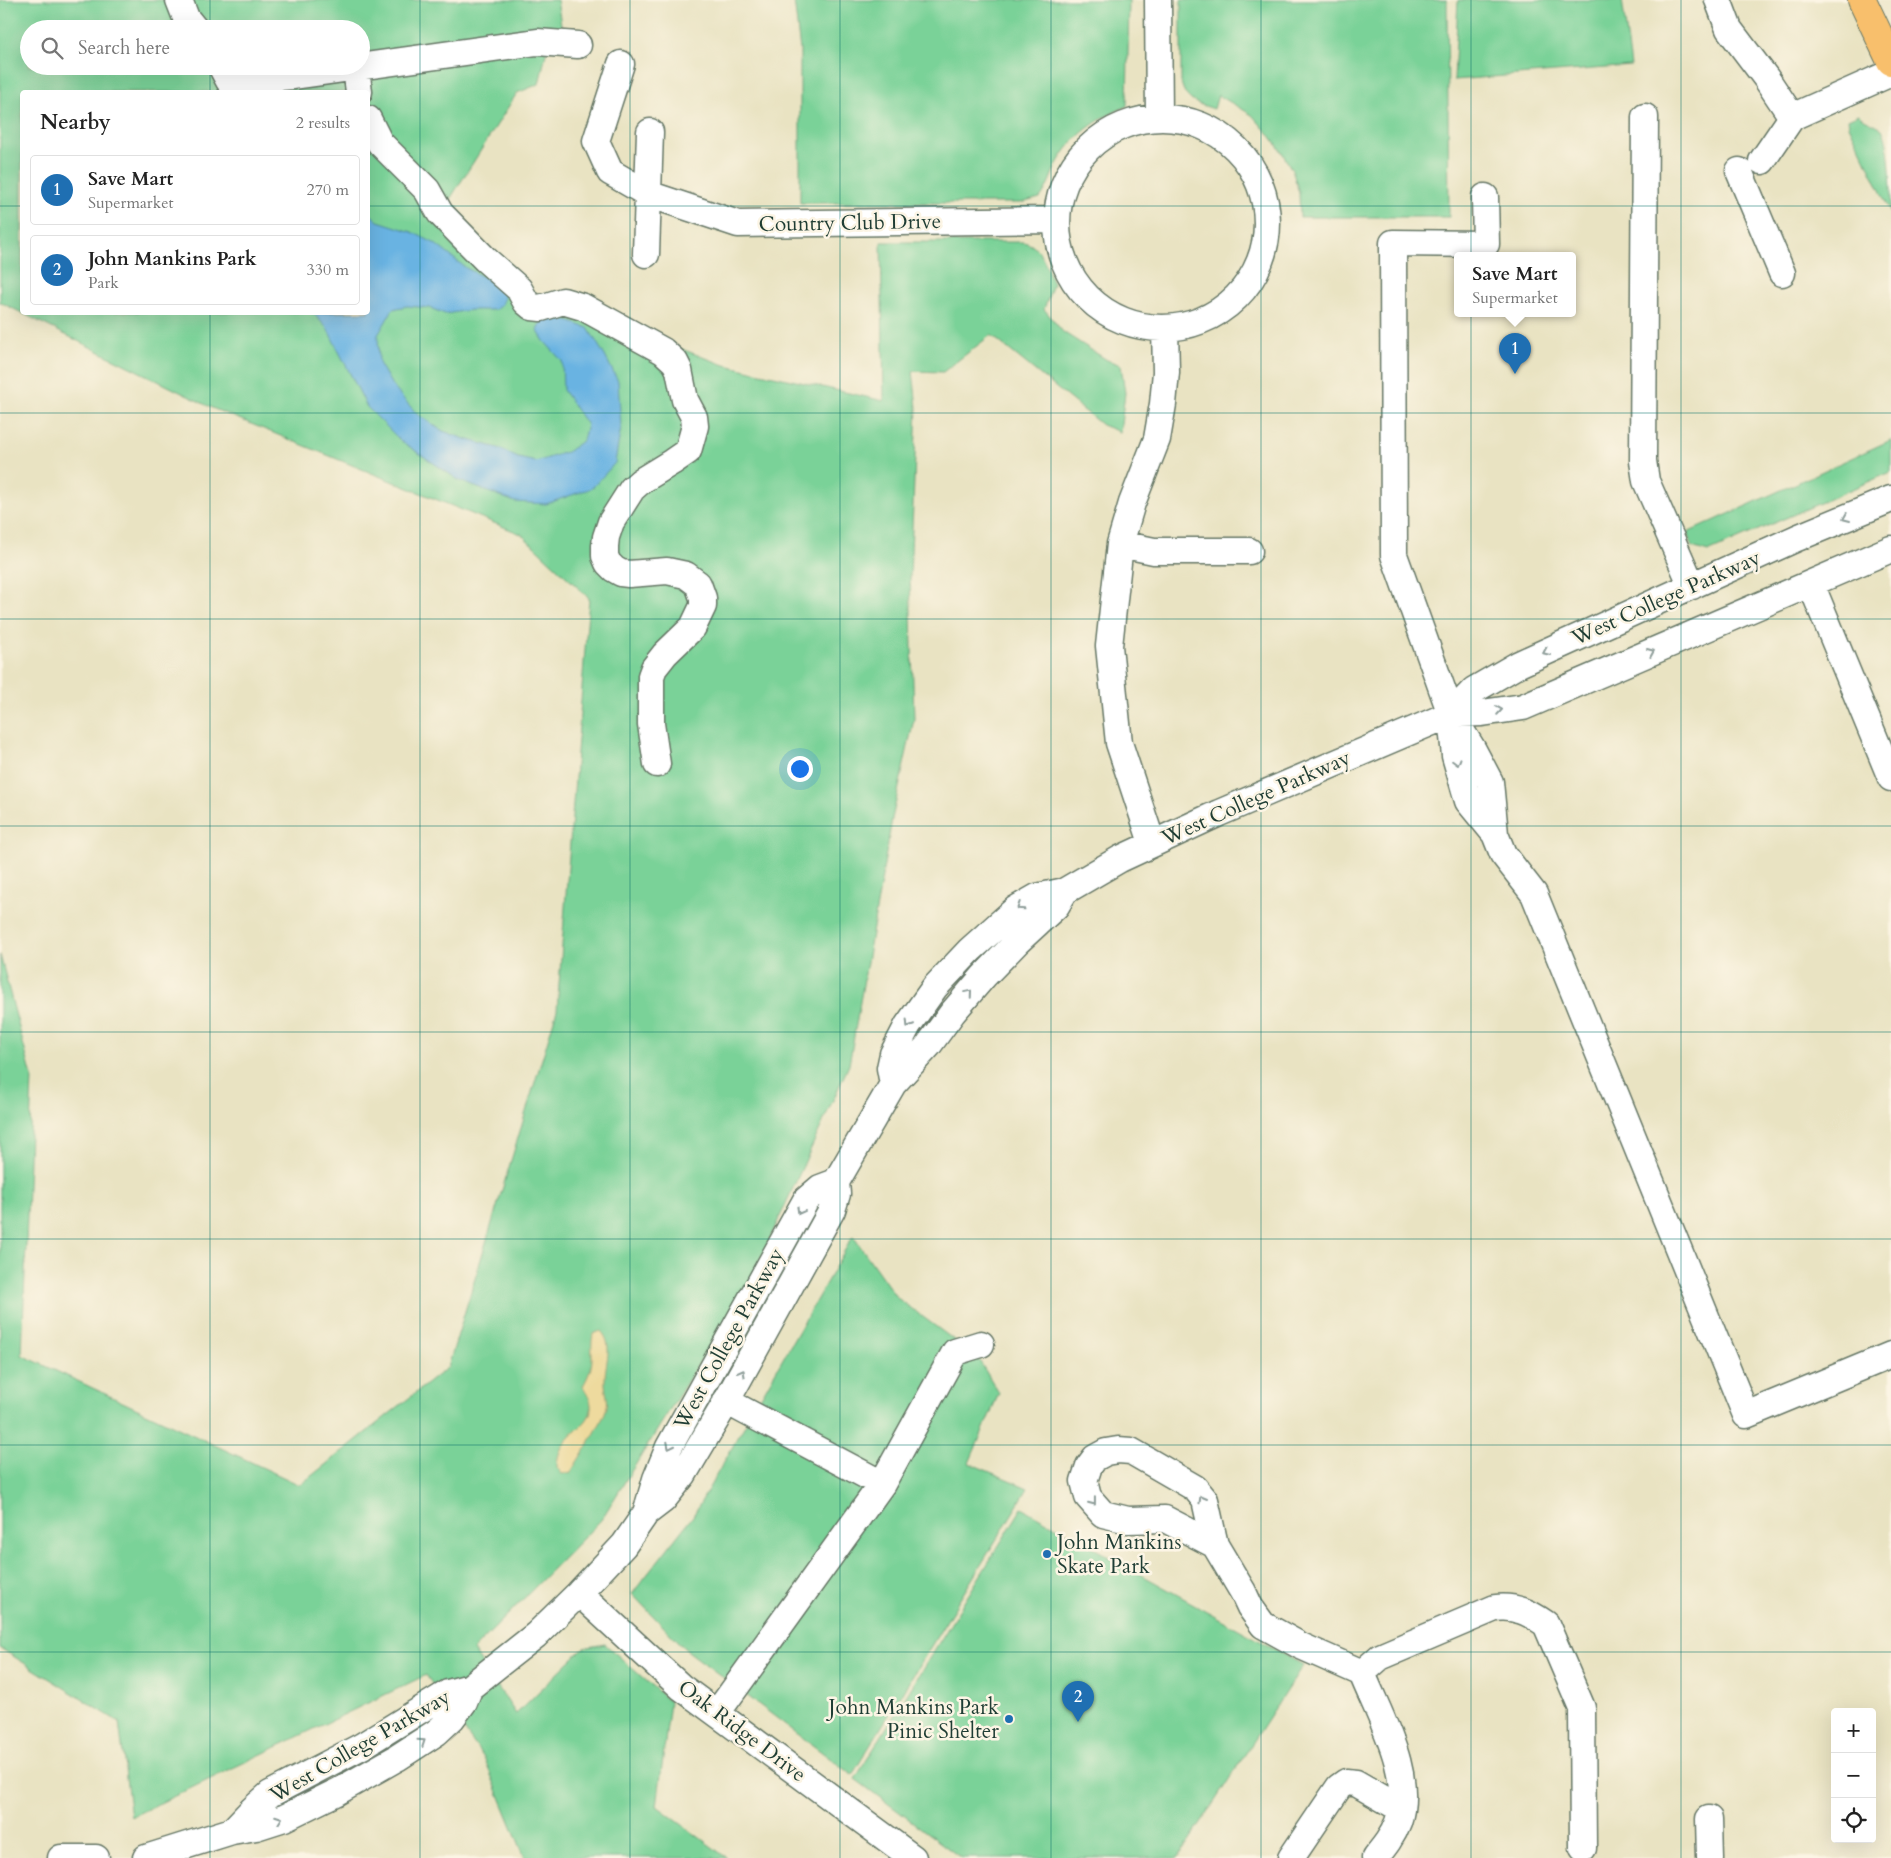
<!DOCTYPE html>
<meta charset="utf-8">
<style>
:root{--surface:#fff;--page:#f6f6f6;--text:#222;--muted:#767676;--line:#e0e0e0;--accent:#1f6fb2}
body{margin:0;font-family:Cardo,serif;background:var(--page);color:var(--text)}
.controls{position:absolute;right:15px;bottom:15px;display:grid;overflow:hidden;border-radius:5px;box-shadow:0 5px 20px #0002}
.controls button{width:45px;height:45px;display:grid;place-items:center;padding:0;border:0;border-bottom:1px solid var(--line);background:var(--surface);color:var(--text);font:25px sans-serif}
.you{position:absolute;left:799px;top:768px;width:18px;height:18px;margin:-12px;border:4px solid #fff;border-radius:50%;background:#1a73e8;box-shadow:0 0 0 8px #1a73e833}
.badge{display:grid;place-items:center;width:32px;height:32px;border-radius:50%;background:var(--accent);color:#fff;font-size:16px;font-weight:700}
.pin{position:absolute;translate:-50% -41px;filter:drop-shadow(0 1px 2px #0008)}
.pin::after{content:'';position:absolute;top:26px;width:18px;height:15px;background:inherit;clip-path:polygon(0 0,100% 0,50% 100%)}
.popup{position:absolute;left:1454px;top:252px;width:122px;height:65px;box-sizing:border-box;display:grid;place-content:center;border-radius:5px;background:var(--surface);filter:drop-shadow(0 1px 4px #0005);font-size:16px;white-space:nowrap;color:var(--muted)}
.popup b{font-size:19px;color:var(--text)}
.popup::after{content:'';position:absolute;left:50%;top:100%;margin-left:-10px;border:10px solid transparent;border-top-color:var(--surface)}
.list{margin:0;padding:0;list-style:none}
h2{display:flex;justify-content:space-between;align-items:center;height:65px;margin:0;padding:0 20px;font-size:21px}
h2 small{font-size:16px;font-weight:400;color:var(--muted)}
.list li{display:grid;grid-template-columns:32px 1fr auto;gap:15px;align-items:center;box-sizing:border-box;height:70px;margin:0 10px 10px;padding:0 10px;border:1px solid var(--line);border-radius:5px}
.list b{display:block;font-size:19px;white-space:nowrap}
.list p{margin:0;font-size:16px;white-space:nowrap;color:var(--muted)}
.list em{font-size:16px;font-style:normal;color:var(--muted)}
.icon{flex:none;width:28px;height:28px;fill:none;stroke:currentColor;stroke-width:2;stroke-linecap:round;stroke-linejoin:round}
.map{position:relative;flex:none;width:1891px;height:1858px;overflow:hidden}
.search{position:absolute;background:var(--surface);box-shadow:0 5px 20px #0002;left:20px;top:20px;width:350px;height:55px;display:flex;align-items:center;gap:12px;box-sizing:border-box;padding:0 18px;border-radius:28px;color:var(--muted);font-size:19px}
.panel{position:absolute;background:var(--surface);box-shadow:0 5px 20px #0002;left:20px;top:90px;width:350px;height:225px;border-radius:5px}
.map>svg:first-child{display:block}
.green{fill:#7ad298;stroke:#4c8866;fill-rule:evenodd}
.sand{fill:#eeda9e;stroke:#868c69}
.water{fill:#69b3e2;stroke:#44788b}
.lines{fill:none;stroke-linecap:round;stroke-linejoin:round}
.minor-casing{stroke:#676;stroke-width:29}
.major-casing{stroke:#676;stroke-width:30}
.minor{stroke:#fff;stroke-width:26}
.major{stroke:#f8bf6c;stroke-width:28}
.oneway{stroke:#8f9e9a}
.grid{fill:none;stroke:#0f766e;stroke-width:1;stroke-opacity:0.55}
.poi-dot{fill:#1f6fb2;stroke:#fcf5e5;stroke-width:2}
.labels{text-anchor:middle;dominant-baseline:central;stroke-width:5;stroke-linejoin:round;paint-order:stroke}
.street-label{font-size:21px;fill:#1f3d34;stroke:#fcf5e5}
.poi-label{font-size:21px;fill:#1f3d34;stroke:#fcf5e5;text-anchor:start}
</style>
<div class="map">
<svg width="1891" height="1858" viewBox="0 0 1891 1858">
<rect width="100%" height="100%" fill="#fcf5e5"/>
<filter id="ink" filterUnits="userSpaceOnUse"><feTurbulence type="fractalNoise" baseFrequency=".02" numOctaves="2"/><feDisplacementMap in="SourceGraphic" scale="10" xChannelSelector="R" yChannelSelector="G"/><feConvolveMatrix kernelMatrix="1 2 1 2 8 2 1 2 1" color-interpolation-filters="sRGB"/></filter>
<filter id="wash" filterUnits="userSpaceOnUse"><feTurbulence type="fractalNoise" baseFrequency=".0096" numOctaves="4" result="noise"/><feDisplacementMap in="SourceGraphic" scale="20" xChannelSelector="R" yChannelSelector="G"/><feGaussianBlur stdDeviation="1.12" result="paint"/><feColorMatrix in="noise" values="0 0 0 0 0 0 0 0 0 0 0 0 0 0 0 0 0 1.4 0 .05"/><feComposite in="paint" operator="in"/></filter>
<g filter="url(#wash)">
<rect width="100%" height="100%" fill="#e9e3c2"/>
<path class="green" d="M0,0H557L562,30L551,32L539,84L517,93L445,207L536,296L725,365L884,401L881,242H1023C1043,246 1046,267 1053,284L1044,309L1063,332L1107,360L1121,365L1125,393L1120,432L1102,425L991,335L943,372L913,371L917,408L910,577L914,719L892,819L849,1065L752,1278L601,1520L473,1650L516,1714L583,1648L605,1644L670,1702L657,1806L727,1858H525L484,1758L426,1675L131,1817L119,1722L0,1648V955L32,1077L22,1355L300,1485L448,1367L557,1010L589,598L521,534L212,408L0,302ZM29,29H361V66H29ZM22,92H368V312H22Z
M794,0H1129L1127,106C1096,120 1074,134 1057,164C1051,175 1048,188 1040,198L1021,203H800V50Z
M1181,0H1447L1449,217H1300L1299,193L1293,172L1282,152L1269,134L1252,115L1218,95L1214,109C1197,103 1186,103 1181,82Z
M1458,0H1622L1631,66L1454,80Z
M1859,114C1865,122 1875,122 1882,129C1891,145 1891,191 1891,213L1849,125L1848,119Z
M1891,440V472L1708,552L1692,547L1687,533Z
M853,1236L896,1297L977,1357L999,1393L969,1463L1028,1488L852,1775L684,1648L632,1594L693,1516Z
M1022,1508L1303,1665L1178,1858H961L855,1779Z"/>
<path class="sand" d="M601,1331C614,1345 605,1362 605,1379C604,1388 609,1399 607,1406C604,1422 580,1456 571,1472L562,1474L557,1467C557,1434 591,1428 591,1408C592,1401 586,1392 583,1386C588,1377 592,1368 592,1358C592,1350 591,1343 593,1334Z"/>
<path class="water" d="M368,212L378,221L412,232L434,243L466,268L495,283L505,295L501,305L495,310H471L445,314L430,308L407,306L393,309L378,335L379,363L393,387L417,414L443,431L465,439L498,448L518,458L536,462L569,451L583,440L587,425L563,390L562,361L544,341L537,330L543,319H562L588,328L605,356L618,381L621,427L615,463L592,488L546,504L515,502L460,481L401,441L367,407L327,328L313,313L368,312Z"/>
</g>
<g filter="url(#ink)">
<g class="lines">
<g class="minor-casing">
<path id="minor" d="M179,0L186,18L195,29
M1158,0L1159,118
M1718,0L1729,29L1766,78L1792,117
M621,64L596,141L610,172L648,194L738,224L1057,220
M221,66L229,81L294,76L537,42L578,45
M356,68L359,92
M1645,117L1643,461L1646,481L1692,586
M1057 223a105 105 0 1 1 210 0a105 105 0 1 1-210 0Z
M368,119L380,143L427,190L440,213L485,259L519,289L526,302L532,307L541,308L563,301L583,307L663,351L675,362L679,370L685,400L694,417L695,426L688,451L672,462L641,481L632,489L611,522L606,537L605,546V556L608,563L614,569L621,573L629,574L667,571L686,575L698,584L703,598V606L693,627L665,654L654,668L651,676V724L657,764
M1762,161L1792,117L1891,73
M1739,171L1782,273
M1485,197L1486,244L1393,243L1394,555L1451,714L1472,748L1490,782L1495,834L1503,854L1534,894L1746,1415L1891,1355
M646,254L650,132
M1120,544L1154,551H1249
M1811,584L1891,778
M1451,714L1474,690L1519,664L1797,538L1891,499
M1451,717L1455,756L1468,801L1495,834
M1152,843L1119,743L1109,646L1120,544L1132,503L1157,439L1163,404L1166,372L1165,328
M893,1084L890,1068L893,1054L908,1025L935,987L970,950L1016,909L1037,897L1065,891L1120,859L1219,813L1451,714L1482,713L1523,707L1891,549
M726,1401L882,1484
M646,1513L656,1479L669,1447L806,1200L820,1188L836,1182
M1215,1545L1165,1519L1128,1520L1103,1514L1088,1497L1084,1481L1089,1466L1095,1458L1106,1452L1118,1450L1131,1451L1195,1488L1205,1500L1215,1545L1243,1592L1250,1607L1263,1625L1301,1646L1362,1673C1380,1718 1414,1774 1398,1822C1393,1836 1384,1847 1375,1858
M579,1593L681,1687L913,1858
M1362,1673L1380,1657L1495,1608C1515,1605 1530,1613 1546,1624L1582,1708L1583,1848
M717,1713L882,1484L955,1352L981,1344
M1709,1819L1710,1858
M232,1831L253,1809L270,1794L362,1746L448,1693L470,1687L536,1635L579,1593L624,1545L646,1513L663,1500L683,1475L721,1411L832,1210L837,1194L836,1182L893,1084L928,1046L953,1012L984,976L1018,941L1056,906L1065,891
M61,1858H96
M146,1858L232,1831L256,1827L284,1818L337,1792L397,1758L437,1732L452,1718L464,1702L470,1687
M1291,1858L1339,1787L1346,1782L1356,1783L1401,1809"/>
</g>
<g class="major-casing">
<path id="major" d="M1862,0L1891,61"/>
</g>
<use href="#minor" class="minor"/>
<use href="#major" class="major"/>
</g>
<defs><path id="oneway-chevron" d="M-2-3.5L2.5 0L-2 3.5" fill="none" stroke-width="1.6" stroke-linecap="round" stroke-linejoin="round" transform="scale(1.25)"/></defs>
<g class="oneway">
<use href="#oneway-chevron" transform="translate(1846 518) rotate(157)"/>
<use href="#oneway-chevron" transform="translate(1546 652) rotate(156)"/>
<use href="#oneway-chevron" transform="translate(1651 652) rotate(-23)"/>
<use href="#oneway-chevron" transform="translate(1499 710) rotate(-9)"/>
<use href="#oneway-chevron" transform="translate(1457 762) rotate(74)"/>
<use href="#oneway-chevron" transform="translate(1020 907) rotate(147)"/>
<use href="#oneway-chevron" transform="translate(969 993) rotate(-50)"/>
<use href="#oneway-chevron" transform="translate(909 1024) rotate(122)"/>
<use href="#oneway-chevron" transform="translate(800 1211) rotate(119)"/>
<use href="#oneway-chevron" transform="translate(742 1373) rotate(-61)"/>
<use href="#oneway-chevron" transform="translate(670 1446) rotate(117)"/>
<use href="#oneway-chevron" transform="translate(1202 1499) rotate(-120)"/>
<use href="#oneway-chevron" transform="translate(1093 1502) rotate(52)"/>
<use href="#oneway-chevron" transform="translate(422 1742) rotate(-34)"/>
<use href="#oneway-chevron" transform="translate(279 1819) rotate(-20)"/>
</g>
</g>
<path class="grid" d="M210,0V29M420,0V1858M630,0V1858M840,0V1858M1051,0V1858M1261,0V1858M1471,0V1858M1681,0V1858M210,66V92M0,206H22M368,206H1891M210,312V1858M0,413H1891M0,619H1891M0,826H1891M0,1032H1891M0,1239H1891M0,1445H1891M0,1652H1891"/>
<g class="poi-dot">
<circle cx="1047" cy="1554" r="5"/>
<circle cx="1009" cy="1719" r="5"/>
</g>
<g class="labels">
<g class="street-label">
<text transform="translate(850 223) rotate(-1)">Country Club Drive</text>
<text transform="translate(1666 598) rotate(-24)">West College Parkway</text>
<text transform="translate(1256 798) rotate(-24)">West College Parkway</text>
<text transform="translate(729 1339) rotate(-61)">West College Parkway</text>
<text transform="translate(742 1731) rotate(37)">Oak Ridge Drive</text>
<text transform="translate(360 1746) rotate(-30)">West College Parkway</text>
</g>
<g class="poi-label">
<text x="1057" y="1542">John Mankins<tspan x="1057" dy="24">Skate Park</tspan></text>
<text x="999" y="1707" text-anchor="end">John Mankins Park<tspan x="999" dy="24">Pinic Shelter</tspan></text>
</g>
</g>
</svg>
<div class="controls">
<button>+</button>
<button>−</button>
<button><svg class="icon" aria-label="locate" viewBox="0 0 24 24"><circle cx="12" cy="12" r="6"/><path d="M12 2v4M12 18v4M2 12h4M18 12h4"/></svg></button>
</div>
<div class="you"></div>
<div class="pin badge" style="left:1515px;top:374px">1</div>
<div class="popup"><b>Save Mart</b>Supermarket</div>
<div class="pin badge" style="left:1078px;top:1722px">2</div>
<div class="search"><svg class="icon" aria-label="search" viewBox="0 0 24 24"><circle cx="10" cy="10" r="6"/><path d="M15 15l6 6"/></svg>Search here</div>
<section class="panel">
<h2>Nearby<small>2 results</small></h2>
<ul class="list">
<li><span class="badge">1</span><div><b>Save Mart</b><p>Supermarket</p></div><em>270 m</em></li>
<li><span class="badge">2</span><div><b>John Mankins Park</b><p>Park</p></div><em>330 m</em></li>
</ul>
</section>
</div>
